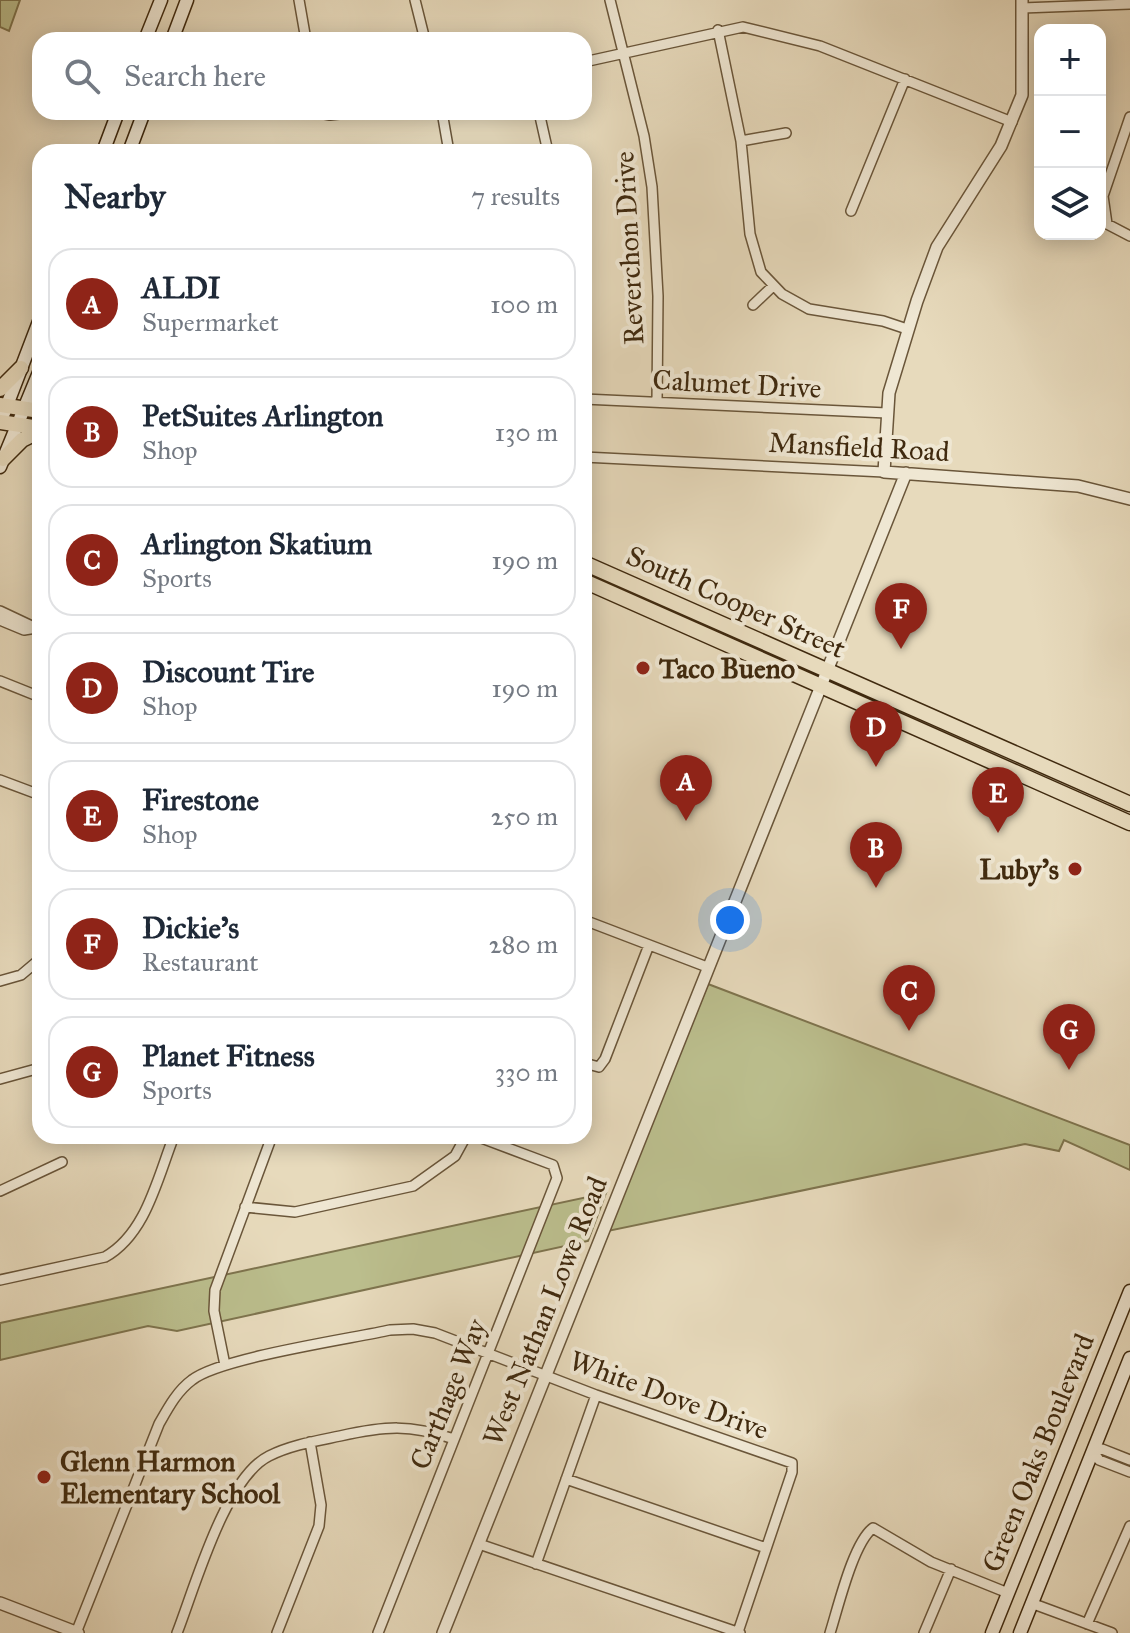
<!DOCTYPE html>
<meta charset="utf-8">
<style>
:root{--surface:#fff;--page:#f6f6f7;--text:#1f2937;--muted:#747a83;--line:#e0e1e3;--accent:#8f2418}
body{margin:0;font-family:"IM FELL Great Primer",serif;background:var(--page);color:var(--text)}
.controls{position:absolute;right:24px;top:24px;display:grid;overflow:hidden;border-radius:16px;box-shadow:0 4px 20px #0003}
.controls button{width:72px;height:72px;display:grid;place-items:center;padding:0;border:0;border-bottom:2px solid var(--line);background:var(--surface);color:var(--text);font:40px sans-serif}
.you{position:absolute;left:730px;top:920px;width:28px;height:28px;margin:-20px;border:6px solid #fff;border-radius:50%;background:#1a73e8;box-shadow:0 0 0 12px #1a73e833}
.badge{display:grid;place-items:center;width:52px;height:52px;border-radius:50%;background:var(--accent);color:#fff;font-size:26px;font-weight:700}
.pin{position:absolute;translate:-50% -66px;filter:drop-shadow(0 2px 4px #0008)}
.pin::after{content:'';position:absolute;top:42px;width:28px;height:24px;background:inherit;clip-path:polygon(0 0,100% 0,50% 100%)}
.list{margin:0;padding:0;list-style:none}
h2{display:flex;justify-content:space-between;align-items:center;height:104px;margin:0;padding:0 32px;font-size:34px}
h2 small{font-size:26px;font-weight:400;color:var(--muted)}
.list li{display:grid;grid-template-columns:52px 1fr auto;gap:24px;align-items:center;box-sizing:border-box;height:112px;margin:0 16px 16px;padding:0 16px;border:2px solid var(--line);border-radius:24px}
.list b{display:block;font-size:30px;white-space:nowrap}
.list p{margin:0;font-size:26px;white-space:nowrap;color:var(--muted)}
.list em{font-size:26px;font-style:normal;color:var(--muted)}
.icon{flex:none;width:44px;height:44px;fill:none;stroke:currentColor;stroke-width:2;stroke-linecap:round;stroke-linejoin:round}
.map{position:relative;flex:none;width:1130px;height:1633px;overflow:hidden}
.search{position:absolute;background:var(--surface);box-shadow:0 4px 20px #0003;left:32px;top:32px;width:560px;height:88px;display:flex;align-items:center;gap:20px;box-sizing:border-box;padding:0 28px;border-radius:24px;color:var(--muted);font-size:30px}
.panel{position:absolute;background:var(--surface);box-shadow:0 4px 20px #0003;left:32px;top:144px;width:560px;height:1000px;border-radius:24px}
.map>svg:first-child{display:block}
.green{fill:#bbbe8d;stroke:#7e744e;stroke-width:2}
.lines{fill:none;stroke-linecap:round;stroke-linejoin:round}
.minor-casing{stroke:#6a563a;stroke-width:12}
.tertiary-casing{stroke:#6a563a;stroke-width:14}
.secondary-casing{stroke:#402a0f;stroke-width:15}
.primary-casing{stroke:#402a0f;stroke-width:17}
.minor{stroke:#efe7d3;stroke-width:9}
.tertiary{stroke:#efe7d3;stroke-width:11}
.secondary{stroke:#efe7d3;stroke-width:12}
.primary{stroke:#e7dabc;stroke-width:14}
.poi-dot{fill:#8f2418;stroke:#efe7d3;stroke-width:3}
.labels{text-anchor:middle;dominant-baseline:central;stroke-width:8;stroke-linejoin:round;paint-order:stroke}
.street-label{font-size:28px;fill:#402a0f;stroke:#efe7d3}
.poi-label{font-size:28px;font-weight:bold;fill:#402a0f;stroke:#efe7d3;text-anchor:start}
</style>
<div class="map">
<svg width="1130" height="1633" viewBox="0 0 1130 1633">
<rect width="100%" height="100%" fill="#e7dabc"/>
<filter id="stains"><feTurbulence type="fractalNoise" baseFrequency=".0025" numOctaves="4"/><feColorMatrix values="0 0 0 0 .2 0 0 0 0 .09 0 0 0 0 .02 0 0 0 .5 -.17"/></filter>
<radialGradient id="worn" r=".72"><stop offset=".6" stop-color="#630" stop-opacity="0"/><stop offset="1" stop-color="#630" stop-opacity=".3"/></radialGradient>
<path class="green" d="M0,0H20L9,31L0,27Z
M708,984L1130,1145V1170L1064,1140L1059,1151L1025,1144L608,1231Z
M606,1193L588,1241L177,1331L148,1326L0,1360V1323Z"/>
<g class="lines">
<g class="minor-casing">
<path id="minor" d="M299,0L306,40
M415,0L425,40
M610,0L644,136L652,187L658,296L657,402
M1022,8L1130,4
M718,30L741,141L750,234L761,272L782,294L809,309L883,321L907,329
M584,62L743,27L820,46L1012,122
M314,112L330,115L357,112
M442,112L449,152
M539,112L548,152
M1130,117L1103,196L1107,224L1130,236
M741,141L786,133
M851,211L905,79
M753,305L773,286
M584,399L887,413
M584,457L884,472
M0,611L36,628
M0,620L24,630L36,628
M0,681L40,697
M0,780L40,795
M584,920L707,967
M0,981L21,975L40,959
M584,1063L599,1067L605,1059L649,945
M0,1079L40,1068
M0,1191L62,1162
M245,1207L295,1212L413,1186L455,1156L466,1136
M0,1280L105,1257C146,1234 157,1179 174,1136
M225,1365L214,1311L215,1290L272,1136
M1093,1451L1099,1460L1130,1472
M1093,1451L1102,1449L1130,1460
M566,1479L766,1548
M479,1544L740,1633
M536,1564L596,1395
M1031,1603L1112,1633
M1087,1624L1130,1526
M76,1633L159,1424C168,1408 177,1391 192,1380C219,1358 349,1339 390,1330L413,1329L435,1333L596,1395L792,1463V1472L738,1632
M177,1633C195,1587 225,1478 269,1456C291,1445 316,1441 340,1436C386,1426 409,1424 454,1439
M277,1633L319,1526L321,1505L310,1442
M378,1633L557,1178L553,1165L476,1136
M830,1633C838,1608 853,1543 873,1528L931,1562L1008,1593
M924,1633L951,1569"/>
</g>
<g class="tertiary-casing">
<path id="tertiary" d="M1022,0V95L1001,146L937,247L917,301L889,393L884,472L1078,486L1130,499
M0,1603L78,1633
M443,1633L906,473"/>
</g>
<g class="secondary-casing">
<path id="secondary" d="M145,40L161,0
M172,40L187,0
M103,152L118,112
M129,152L144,112
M4,413L40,319
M0,467L40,370
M992,1633L1130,1291
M1020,1633L1130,1358"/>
</g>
<g class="primary-casing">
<path id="primary" d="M0,389L21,368
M0,405L40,411
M0,422L40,428
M3,459L22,440L40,431
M584,563L1130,804
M584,581L1130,823"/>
</g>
<use href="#minor" class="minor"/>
<use href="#tertiary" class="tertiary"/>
<use href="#secondary" class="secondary"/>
<use href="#primary" class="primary"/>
</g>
<g class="poi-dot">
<circle cx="643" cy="668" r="8"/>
<circle cx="1075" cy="869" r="8"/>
<circle cx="44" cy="1477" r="8"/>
</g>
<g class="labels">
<g class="street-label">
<text transform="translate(629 248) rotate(-93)">Reverchon Drive</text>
<text transform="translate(737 384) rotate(3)">Calumet Drive</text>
<text transform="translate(859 447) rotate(3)">Mansfield Road</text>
<text transform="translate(736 602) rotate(24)">South Cooper Street</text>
<text transform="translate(545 1311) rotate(-68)">West Nathan Lowe Road</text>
<text transform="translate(448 1394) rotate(-68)">Carthage Way</text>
<text transform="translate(669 1395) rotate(20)">White Dove Drive</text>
<text transform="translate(1038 1453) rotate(-68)">Green Oaks Boulevard</text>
</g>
<g class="poi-label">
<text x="659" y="668">Taco Bueno</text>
<text x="1059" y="869" text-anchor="end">Luby's</text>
<text x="60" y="1461">Glenn Harmon<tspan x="60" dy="32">Elementary School</tspan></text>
</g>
</g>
<rect width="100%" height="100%" filter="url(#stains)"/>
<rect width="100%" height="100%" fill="url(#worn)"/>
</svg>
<div class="controls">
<button>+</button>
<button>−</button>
<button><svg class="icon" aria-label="layers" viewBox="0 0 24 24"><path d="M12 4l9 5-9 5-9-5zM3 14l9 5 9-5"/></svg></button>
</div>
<div class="you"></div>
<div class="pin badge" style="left:686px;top:821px">A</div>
<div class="pin badge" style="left:876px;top:888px">B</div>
<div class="pin badge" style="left:909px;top:1031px">C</div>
<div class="pin badge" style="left:876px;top:767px">D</div>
<div class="pin badge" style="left:998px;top:833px">E</div>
<div class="pin badge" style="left:901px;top:649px">F</div>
<div class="pin badge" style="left:1069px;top:1070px">G</div>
<div class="search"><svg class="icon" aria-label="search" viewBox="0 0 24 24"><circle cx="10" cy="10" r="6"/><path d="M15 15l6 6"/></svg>Search here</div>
<section class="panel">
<h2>Nearby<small>7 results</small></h2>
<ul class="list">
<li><span class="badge">A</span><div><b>ALDI</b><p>Supermarket</p></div><em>100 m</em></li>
<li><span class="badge">B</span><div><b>PetSuites Arlington</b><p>Shop</p></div><em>130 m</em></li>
<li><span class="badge">C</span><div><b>Arlington Skatium</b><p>Sports</p></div><em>190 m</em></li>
<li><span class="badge">D</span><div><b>Discount Tire</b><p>Shop</p></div><em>190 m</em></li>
<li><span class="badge">E</span><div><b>Firestone</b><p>Shop</p></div><em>250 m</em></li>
<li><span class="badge">F</span><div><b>Dickie's</b><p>Restaurant</p></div><em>280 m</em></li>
<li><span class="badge">G</span><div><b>Planet Fitness</b><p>Sports</p></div><em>330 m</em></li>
</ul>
</section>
</div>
